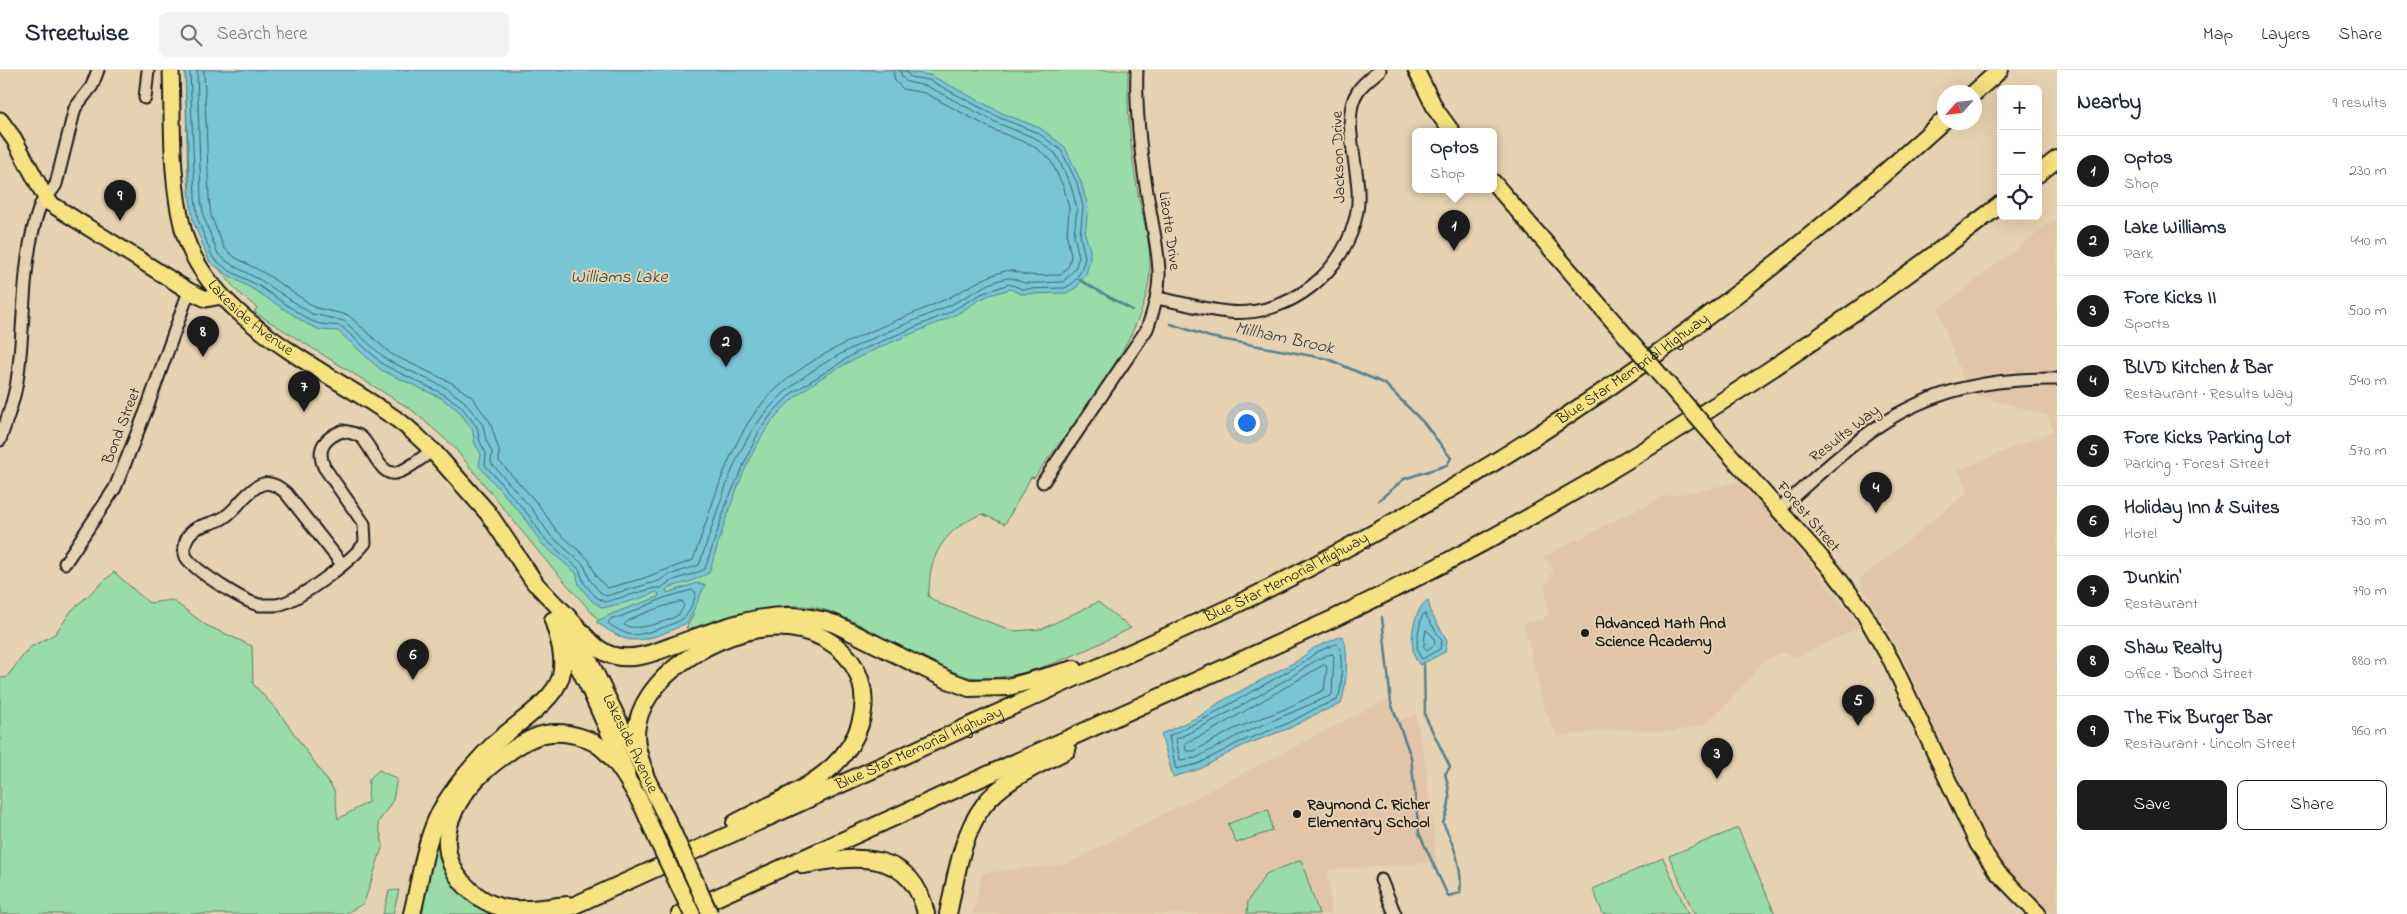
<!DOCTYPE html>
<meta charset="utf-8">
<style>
:root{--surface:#fff;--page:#f2f2f3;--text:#1f2937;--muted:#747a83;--line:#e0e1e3;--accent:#1c1c1c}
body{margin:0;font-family:"Indie Flower",sans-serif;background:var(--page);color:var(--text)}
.controls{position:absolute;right:15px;top:15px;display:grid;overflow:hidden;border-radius:8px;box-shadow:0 5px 20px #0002}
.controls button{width:45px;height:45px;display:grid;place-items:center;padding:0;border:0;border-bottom:1px solid var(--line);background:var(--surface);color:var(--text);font:25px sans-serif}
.compass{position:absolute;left:1937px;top:15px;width:45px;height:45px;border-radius:50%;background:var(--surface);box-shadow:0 5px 20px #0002;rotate:243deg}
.you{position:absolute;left:1246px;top:352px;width:18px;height:18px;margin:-12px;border:4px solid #fff;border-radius:50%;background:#1a73e8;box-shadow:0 0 0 8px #1a73e833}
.badge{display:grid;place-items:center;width:32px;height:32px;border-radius:50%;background:var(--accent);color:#fff;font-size:16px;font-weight:700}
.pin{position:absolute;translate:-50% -41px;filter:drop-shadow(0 1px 2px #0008)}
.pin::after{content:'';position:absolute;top:26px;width:18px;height:15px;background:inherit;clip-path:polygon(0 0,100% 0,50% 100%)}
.popup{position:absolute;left:1412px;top:58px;width:85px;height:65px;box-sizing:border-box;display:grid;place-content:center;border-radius:8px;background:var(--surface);filter:drop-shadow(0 1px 4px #0005);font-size:16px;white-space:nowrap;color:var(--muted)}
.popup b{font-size:19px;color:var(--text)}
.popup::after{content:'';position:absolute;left:50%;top:100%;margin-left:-10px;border:10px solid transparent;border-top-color:var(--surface)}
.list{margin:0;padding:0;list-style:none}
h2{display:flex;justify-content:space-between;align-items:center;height:65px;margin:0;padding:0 20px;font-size:21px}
h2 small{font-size:16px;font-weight:400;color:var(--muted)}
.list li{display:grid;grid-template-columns:32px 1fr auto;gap:15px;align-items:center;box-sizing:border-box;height:70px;padding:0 20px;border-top:1px solid var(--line)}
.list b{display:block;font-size:19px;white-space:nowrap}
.list p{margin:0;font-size:16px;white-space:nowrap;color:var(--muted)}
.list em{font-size:16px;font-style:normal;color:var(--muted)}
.actions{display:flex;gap:10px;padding:15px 20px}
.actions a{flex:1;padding:11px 0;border:1px solid var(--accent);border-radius:8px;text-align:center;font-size:18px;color:var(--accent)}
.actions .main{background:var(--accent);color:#fff}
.icon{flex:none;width:28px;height:28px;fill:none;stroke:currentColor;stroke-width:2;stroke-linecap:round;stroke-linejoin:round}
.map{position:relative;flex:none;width:2057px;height:844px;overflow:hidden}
header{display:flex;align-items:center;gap:30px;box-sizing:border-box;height:70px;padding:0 25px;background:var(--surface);border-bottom:1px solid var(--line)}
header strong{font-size:24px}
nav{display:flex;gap:28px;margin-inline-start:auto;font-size:18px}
.search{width:350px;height:45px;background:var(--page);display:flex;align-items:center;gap:12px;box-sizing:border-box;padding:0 18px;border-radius:8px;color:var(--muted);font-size:19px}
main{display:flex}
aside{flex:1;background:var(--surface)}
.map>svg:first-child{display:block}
.built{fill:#e2c5a6}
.green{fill:#99dca8;stroke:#5a7c62}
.water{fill:#78c5d6;stroke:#53818c}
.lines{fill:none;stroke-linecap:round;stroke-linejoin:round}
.shore{stroke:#416066;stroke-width:1}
.stream{stroke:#53818c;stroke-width:2.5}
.minor-casing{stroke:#1c1c1c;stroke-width:15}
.major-casing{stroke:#1c1c1c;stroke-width:19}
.highway-casing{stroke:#1c1c1c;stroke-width:20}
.minor{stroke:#e5d2b0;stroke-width:11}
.major{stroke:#f7e281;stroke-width:15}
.highway{stroke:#f7e281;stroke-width:16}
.major-bridge-casing{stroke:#1c1c1c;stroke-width:19;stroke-linecap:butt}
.major-bridge{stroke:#f7e281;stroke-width:15}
.poi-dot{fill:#1c1c1c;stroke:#e5d2b0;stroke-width:2}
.labels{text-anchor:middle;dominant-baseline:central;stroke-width:4;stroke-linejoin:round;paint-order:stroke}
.street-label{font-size:16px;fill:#1c1c1c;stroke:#e5d2b0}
.poi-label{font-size:16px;font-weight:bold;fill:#1c1c1c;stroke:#e5d2b0;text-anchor:start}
.water-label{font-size:18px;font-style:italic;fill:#33464a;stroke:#e5d2b0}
</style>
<header>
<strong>Streetwise</strong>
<div class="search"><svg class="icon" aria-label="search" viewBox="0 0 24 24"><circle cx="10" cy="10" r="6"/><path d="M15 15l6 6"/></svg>Search here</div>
<nav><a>Map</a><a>Layers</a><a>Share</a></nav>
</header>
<main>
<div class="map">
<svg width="2057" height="844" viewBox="0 0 2057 844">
<rect width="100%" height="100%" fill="#e5d2b0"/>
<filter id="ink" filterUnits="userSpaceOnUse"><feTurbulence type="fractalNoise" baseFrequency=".02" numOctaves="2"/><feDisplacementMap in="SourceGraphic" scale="10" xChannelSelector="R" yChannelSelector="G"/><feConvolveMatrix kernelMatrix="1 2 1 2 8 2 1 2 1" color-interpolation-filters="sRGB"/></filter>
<g filter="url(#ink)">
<path class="built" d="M2057,148V844H2052L2006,798L1987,772L1972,745L1903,587L1859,510L1968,422L1959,400L2053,361L2047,345L1968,323L1938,239Z
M1739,411L1780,455L1860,557L1797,587L1782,582L1764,591L1727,634L1702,656L1669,662L1612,659L1558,667L1544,638L1524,553L1543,550L1548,544L1545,516L1554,500L1543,487L1662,427L1704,420Z
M1387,629L1397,651L1416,645L1426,696L1436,792L1328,800L1331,844H973L982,803L1067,794Z"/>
<path class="green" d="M185,0H1128C1127,39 1130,78 1137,117C1141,144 1151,171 1150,199C1149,265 1072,354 1034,408L1031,407L1005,454L982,444C955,455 938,471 931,499C929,508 930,517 928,526L940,534L1014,561L1042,559L1098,532L1131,558C1085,581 1012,619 959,605C942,601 918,585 902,577C879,566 857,552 834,543C788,525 739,544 695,559L686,558L694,544L644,561L601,553L542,486L453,376L412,340L254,242L257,238L238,222L214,193L191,135L188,110Z
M114,502L149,533L172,530L206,555L252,576L253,614L278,641L334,720L338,749L368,732L369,709L379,700L397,709L393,730L378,753L383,775L364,833L345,844H0V607L6,608L29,578L55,564L72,540Z
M1269,740L1272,761L1236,773L1228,754L1258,742Z
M441,754L445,791L504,844H417Z
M1738,758L1775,844H1694L1669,786Z
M1663,788L1688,844H1603L1593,819Z
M1301,790L1319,844H1247L1248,831L1266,804Z
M399,820L393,844H383L389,821Z"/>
<path class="water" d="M185,0H895L930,5L1002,43L1040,58L1065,77L1081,112L1088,137L1085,165L1090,179V189L1086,204L1077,217L1066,223L1021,224L1010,219C1001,222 990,224 981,229C970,235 961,243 949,248C894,272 818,298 778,344C745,381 724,455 709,503L689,512L670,517L666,520L667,523L697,513L705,515L688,552C674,560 649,571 632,570C619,569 607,559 596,552C615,541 637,535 658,527L659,524L656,522L639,529L603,538L592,531L579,515L576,503L541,473L523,446L479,396L481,384L475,374L472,359L458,340L441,328L381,300L338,261L320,260L307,254L256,221L226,204L209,191L193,151L190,130Z
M1428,530L1431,543L1447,570L1445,582L1420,595C1406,581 1412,540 1428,530Z
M1342,566C1350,576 1346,621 1341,634L1318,643L1290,658L1242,676L1200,699L1173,707L1161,664L1200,646L1220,632L1297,591L1314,578Z"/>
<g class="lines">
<path class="shore" d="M190,0L195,129L198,150L213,188L228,200L259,216L309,250L320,254L341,256L384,295L443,324L461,336L477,357L480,372L486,383L485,395L527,443L545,469L579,499L584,513L596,527L605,532L655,518H661C673,507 690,507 705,499L727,432L759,361L774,341L792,323L859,281L948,243L981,224L1009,214L1022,219L1065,218L1073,213L1081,201L1085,188L1080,165L1083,137L1077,113L1061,80L1038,63L1000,48L929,10L910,7L906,0
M197,0L201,129L204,148L218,184L232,195L262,211L312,244L344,251L387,290L446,318L464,331L483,355L486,370L492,382L491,393L532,439L550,465L584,495L590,510L600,522L606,526L659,511L666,506L699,495C715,452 729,393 756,355C800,291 878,267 946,237C967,228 984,213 1007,208C1014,207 1019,212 1025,213C1037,214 1051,212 1063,212L1075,199L1079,187L1074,165L1077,138L1071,116L1056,84L1035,68L997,53L927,16L907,12L902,7L900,0
M204,0L209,128L211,146L224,178L236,188L266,204L316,238L348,245L391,284L450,312L471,326L490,352L499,380V391L538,434L556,460L589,490L596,506L607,518L641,509L693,490C710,444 722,395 748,353C789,286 876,261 944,230C965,220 982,207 1005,201C1014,199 1019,204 1027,205C1038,206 1050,205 1061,205L1069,195L1071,186L1067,166L1069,138L1064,118L1050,89L1032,75L994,60L925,23L903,19L895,11L893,0
M693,520L696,523C694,531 690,541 685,547C678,554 642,565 633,565C625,564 614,558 608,553L612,548L620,547L664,528Z
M682,531L684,535C683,538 681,542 678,545C667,552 635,562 624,555C629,546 671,534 682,531Z
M1425,544L1442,571L1440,579L1422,589C1413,579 1419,558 1422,546Z
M1426,560L1432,565L1435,571L1434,575L1427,580L1424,577Z
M1337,574L1340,577C1341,593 1344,616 1337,630L1316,638L1289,653L1240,672L1198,694L1176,699L1169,666L1202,650L1299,595L1317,582Z
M1332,584L1334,586L1332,625L1237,666L1196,688L1180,690L1176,669C1215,651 1251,630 1289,608C1302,600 1317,587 1332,584Z
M1324,595L1327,597L1324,620L1285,639L1234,659L1194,681H1186L1185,673L1209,662Z"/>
<path class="stream" d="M1078,209L1132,240
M1171,254L1210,267L1328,289L1385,314L1424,353L1451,388L1447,395L1404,409L1379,430
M1382,547L1391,633L1411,687L1419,763L1448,826L1460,823C1463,798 1454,775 1443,753C1451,735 1451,723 1445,704L1450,697L1425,646L1424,594"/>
<g class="minor-casing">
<path id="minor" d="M145,28L148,0
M1157,228C1180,232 1205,240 1228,242C1289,248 1347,201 1357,141C1364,106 1338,50 1358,21C1363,13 1373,6 1380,0
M0,370C6,351 14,332 17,311C26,253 20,192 40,136C44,127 52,123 56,114L75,38L92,16L98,0
M1043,412L1147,259C1166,208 1159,192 1150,140C1142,95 1135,46 1137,0
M1778,440C1811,412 1842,381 1877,357C1932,319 1992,308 2057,309
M65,493L115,418L146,341L189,221
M342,494L286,423C267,406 257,414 242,430C237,436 230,444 223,448C212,455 196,454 189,465C185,470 183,481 186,487C195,501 243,531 259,535C264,535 270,535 275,535C296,534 352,490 365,473L364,454L324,397C316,378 325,368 342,361C349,362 355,363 361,367C372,376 381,410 399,402C411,398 421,387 433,381
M1381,810L1395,844"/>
</g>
<g class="major-casing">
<g id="major">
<path id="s1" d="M171,0C173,52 170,108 183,159C206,249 328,300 399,351C411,359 422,371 433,381"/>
<path d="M1416,0L1436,40L1452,62"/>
<path d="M0,50L14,69L48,132L189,221L206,229L221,226"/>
<path d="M1493,112L1633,274"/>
<path d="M1716,369L1832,500L1861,538L1892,592L1978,774L1998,803L2038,844"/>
<path id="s2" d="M535,513L560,539L580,571L673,762"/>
<path d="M560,561L588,616L627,703"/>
<path d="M637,724L657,770"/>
</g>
</g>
<g class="highway-casing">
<g id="highway">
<path d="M1974,23L2000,0"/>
<path d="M2038,104L2057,89"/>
<path d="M433,381L488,443L535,513"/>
<path d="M560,539C576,553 590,578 611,585C633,592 656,582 677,574C730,555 779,534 835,554L948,610L969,618L1008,617L1074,599"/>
<path d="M644,700C639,686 634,671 637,655C647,598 734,552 789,558C866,567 888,644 833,696C806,721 766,736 735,753"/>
<path d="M804,795C855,784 913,780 926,844"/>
<path d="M568,835C546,837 521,842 500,837C485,833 472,823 462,812C424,765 465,712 505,685C517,676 531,667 545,664C561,661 579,665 593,672C615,684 630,714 642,735"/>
<path d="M412,844C421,808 425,766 444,735C458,712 476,692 495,673C514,655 554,632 561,606C565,587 559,568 553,550"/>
<path id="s3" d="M555,844L1231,537C1495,410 1728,247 1944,50"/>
<path d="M680,844L1335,548C1571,435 1794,294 2001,134"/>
<path d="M948,844C956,808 961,765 984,735C1003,710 1039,695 1067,680"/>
</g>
</g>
<use href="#minor" class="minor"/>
<use href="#major" class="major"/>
<use href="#highway" class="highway"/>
<g class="major-bridge-casing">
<path id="major-bridge" d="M1633,274L1716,369
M673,762L710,844
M657,770L692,844"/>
</g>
<use href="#major-bridge" class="major-bridge"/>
</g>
</g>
<g class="poi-dot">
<circle cx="1585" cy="563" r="5"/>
<circle cx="1297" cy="744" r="5"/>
</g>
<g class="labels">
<g class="street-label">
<text transform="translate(1339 87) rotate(-92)">Jackson Drive</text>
<text transform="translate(1169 161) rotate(82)">Lizotte Drive</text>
<text stroke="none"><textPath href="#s1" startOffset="274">Lakeside Avenue</textPath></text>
<text stroke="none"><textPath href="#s3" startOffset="1210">Blue Star Memorial Highway</textPath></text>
<text transform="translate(122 356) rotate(-69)">Bond Street</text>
<text transform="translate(1845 364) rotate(-38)">Results Way</text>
<text transform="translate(1808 447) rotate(49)">Forest Street</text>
<text stroke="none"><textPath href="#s3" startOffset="805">Blue Star Memorial Highway</textPath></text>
<text stroke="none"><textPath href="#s2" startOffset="188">Lakeside Avenue</textPath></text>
<text stroke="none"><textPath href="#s3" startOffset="400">Blue Star Memorial Highway</textPath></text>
</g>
<g class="poi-label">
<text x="1595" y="554">Advanced Math And<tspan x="1595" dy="18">Science Academy</tspan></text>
<text x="1307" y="735">Raymond C. Richer<tspan x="1307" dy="18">Elementary School</tspan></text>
</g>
<g class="water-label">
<text x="619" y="208">Williams Lake</text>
<text transform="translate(1284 269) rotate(12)">Millham Brook</text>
</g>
</g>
</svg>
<div class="controls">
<button>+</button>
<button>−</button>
<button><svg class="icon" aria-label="locate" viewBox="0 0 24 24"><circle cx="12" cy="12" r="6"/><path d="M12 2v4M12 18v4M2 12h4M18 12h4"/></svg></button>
</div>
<svg class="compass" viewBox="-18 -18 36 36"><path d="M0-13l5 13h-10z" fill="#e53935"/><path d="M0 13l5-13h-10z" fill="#747a83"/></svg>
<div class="you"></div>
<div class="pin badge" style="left:1454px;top:181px">1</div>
<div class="popup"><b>Optos</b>Shop</div>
<div class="pin badge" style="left:726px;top:297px">2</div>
<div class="pin badge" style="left:1717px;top:709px">3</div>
<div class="pin badge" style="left:1876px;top:443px">4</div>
<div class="pin badge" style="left:1858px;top:656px">5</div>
<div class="pin badge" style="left:413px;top:610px">6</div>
<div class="pin badge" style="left:304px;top:342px">7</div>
<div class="pin badge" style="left:203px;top:287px">8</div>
<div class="pin badge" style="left:120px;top:151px">9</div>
</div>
<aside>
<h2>Nearby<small>9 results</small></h2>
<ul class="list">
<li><span class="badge">1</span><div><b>Optos</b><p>Shop</p></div><em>230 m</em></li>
<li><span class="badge">2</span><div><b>Lake Williams</b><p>Park</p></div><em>440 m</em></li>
<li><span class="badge">3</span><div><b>Fore Kicks II</b><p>Sports</p></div><em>500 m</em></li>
<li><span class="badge">4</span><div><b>BLVD Kitchen &amp; Bar</b><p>Restaurant · Results Way</p></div><em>540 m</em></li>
<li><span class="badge">5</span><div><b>Fore Kicks Parking Lot</b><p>Parking · Forest Street</p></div><em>570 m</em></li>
<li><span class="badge">6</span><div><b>Holiday Inn &amp; Suites</b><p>Hotel</p></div><em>730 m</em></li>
<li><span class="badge">7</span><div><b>Dunkin'</b><p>Restaurant</p></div><em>790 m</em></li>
<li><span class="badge">8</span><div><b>Shaw Realty</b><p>Office · Bond Street</p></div><em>880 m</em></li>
<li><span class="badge">9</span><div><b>The Fix Burger Bar</b><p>Restaurant · Lincoln Street</p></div><em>960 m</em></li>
</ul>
<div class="actions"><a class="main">Save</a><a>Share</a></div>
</aside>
</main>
